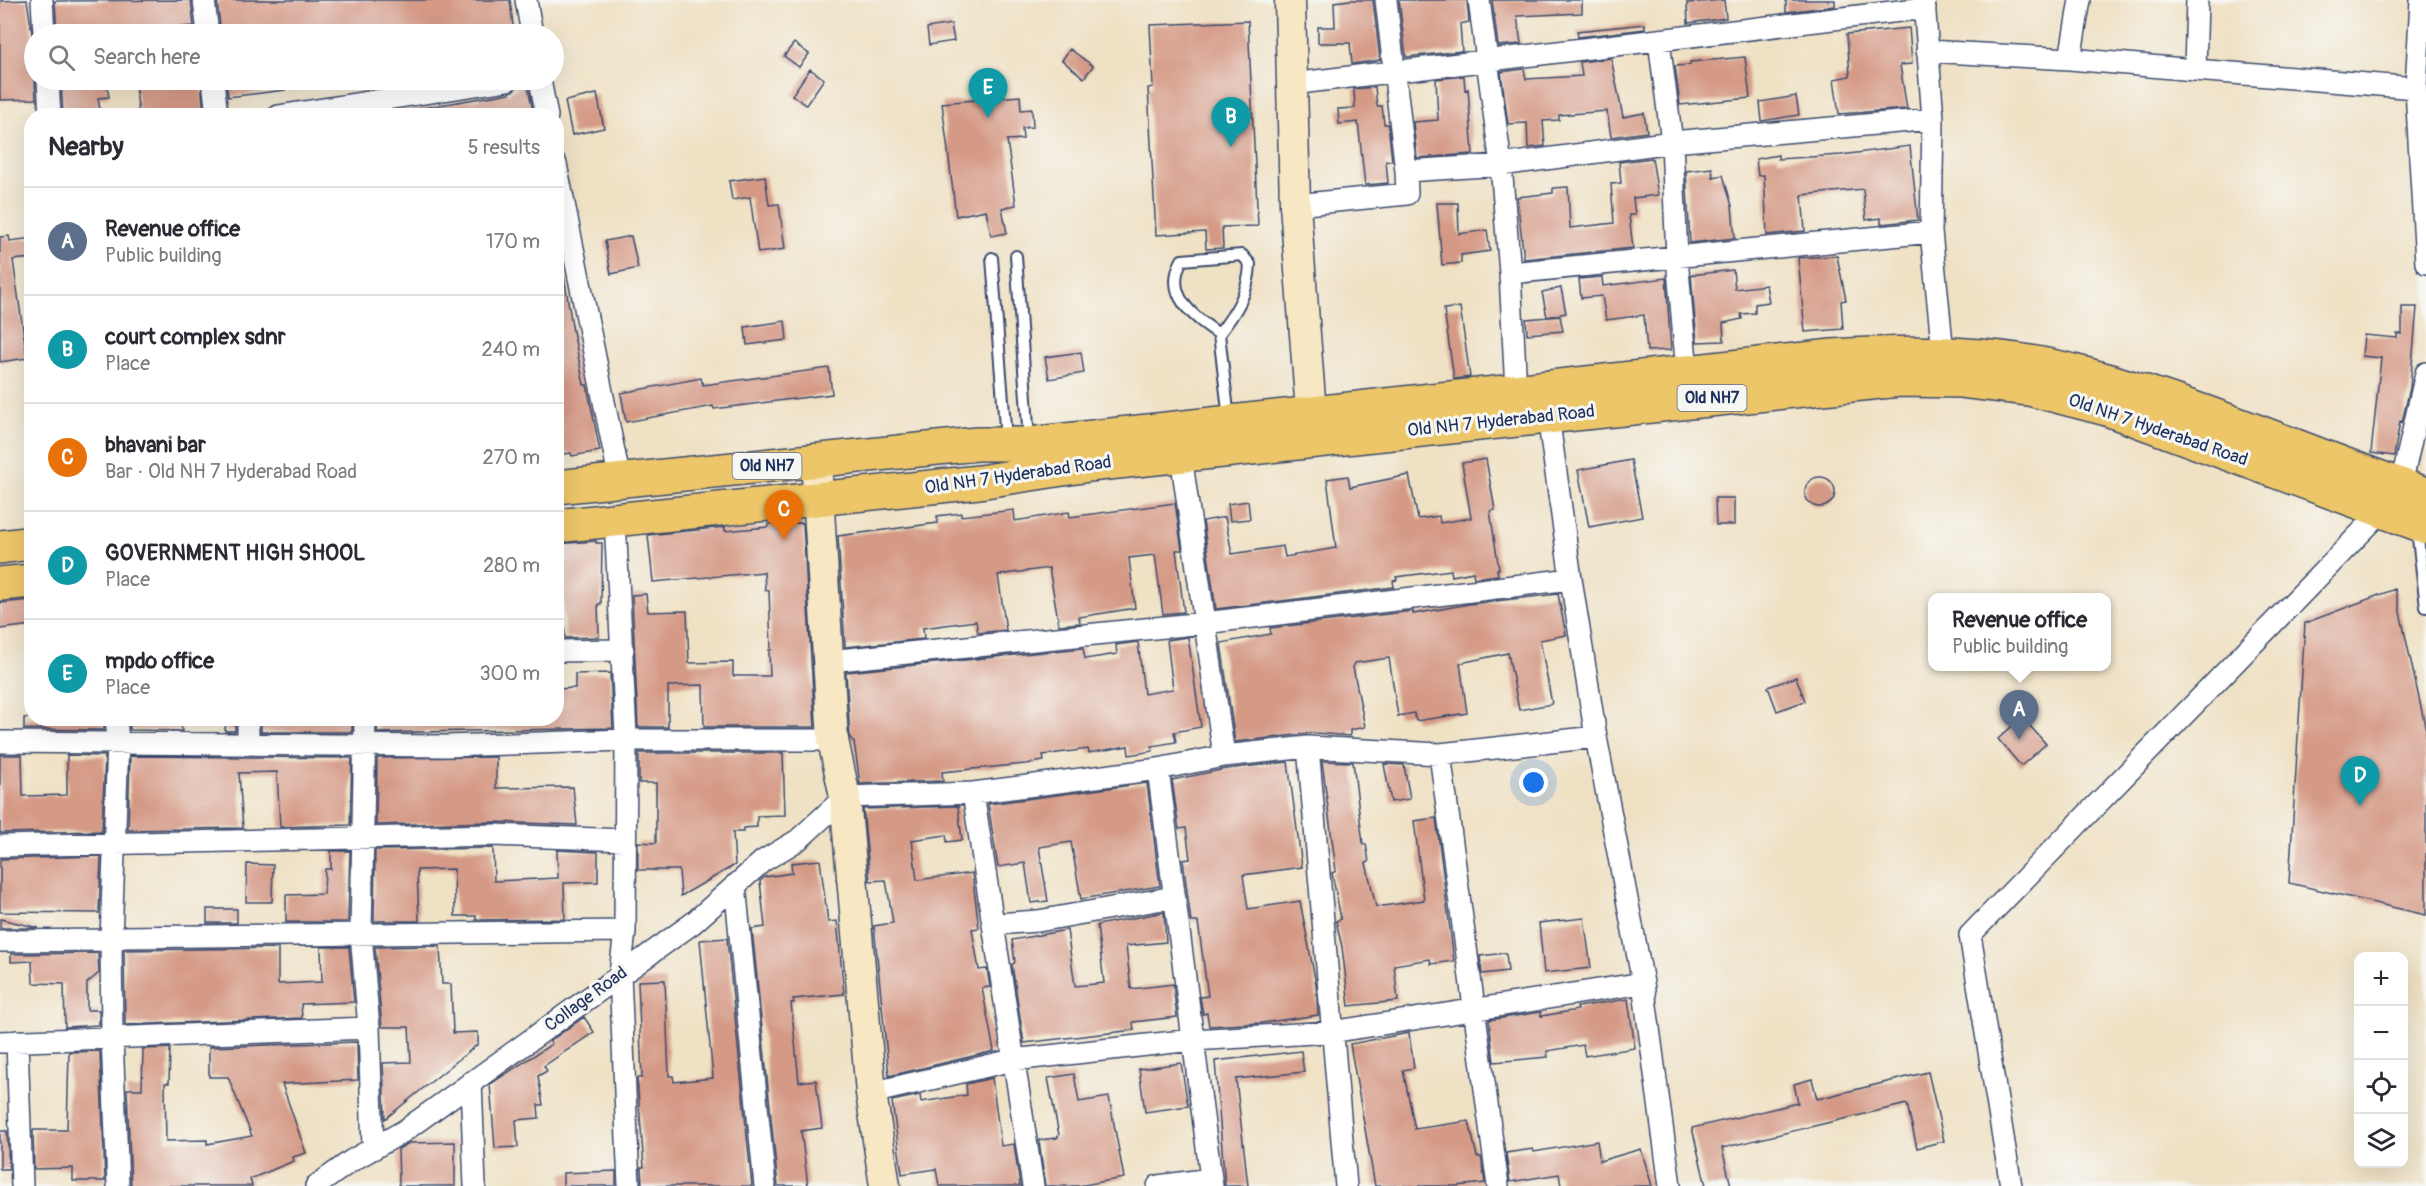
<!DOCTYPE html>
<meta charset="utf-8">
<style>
:root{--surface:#fff;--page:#f7f7f7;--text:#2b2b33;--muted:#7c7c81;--line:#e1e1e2;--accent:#db2777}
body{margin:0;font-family:Pangolin,sans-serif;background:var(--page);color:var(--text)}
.controls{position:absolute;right:18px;bottom:18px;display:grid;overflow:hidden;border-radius:12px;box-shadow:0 6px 24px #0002}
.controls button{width:54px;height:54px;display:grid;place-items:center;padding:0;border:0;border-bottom:2px solid var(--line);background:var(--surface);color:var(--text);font:30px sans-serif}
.you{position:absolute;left:1534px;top:783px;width:21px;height:21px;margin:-15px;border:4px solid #fff;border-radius:50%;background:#1a73e8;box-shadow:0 0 0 9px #1a73e833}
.badge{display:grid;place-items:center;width:39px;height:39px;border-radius:50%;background:var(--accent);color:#fff;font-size:20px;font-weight:700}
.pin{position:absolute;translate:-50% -50px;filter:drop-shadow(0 2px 3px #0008)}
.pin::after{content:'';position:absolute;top:32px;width:21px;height:18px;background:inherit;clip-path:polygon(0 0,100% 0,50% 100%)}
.popup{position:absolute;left:1928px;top:593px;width:183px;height:78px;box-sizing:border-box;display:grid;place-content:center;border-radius:12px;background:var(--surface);filter:drop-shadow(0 2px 4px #0005);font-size:20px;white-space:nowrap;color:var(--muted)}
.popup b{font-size:22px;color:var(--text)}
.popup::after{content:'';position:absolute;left:50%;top:100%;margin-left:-12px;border:12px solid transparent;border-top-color:var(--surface)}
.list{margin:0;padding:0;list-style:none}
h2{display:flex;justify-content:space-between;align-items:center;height:78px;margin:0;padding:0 24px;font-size:26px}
h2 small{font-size:20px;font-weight:400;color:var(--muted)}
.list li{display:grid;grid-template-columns:39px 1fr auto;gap:18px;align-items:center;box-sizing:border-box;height:108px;padding:0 24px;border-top:2px solid var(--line)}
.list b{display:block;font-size:22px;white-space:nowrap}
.list p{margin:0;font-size:20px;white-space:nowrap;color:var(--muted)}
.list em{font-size:20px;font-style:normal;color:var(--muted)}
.icon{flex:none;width:33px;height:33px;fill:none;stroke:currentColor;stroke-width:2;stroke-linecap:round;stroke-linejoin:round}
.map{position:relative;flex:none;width:2426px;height:1186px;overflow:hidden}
.search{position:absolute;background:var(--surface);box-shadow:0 6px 24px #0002;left:24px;top:24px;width:540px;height:66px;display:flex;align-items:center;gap:15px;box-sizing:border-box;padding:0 21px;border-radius:33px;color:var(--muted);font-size:22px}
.panel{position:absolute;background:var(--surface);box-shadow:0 6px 24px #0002;left:24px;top:108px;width:540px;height:618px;border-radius:24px}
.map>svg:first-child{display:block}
.building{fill:#d59a86}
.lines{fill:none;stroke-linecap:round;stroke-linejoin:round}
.lane-casing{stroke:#3b4a6d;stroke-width:14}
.street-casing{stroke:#3b4a6d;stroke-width:24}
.secondary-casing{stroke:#3b4a6d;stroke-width:33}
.primary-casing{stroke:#3b4a6d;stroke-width:36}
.lane{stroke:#fff;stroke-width:10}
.street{stroke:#fff;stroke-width:21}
.secondary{stroke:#f7e8c3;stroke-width:30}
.primary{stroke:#ecc669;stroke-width:33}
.labels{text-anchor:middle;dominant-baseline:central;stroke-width:6;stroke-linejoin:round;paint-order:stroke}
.shield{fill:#f6f6f2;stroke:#5d6b8a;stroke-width:1.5}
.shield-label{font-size:16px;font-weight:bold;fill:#1b2f5e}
.street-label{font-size:18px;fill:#1b2f5e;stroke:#f6f6f2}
</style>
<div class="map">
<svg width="2426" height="1186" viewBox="0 0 2426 1186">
<rect width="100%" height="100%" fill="#f6f6f2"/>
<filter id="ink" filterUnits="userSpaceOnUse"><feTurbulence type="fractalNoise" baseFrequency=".0167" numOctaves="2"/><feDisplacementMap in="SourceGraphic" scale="12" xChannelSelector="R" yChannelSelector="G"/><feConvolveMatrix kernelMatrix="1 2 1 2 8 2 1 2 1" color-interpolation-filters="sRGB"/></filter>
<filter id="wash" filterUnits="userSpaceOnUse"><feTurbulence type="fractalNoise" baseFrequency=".008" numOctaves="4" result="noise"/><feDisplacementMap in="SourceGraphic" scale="24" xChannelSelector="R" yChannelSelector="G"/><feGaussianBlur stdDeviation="1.35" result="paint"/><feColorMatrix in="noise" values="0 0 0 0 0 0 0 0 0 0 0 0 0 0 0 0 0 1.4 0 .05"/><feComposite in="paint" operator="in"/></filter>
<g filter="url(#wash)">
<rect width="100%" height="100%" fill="#efe1c4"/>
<g id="blocks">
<path class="building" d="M27,0L33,40L36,99L0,100V1Z
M191,0L194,26L152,29L153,34H132V31L57,34L55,1Z
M217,0H510L514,34H221Z
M1350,0H1373L1380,60L1352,64L1350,43H1318V27H1335L1334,2Z
M1399,0H1467L1469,22L1460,24L1462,51L1406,57Z
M1492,0H1582V13L1517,16L1521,44L1498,46Z
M1724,0L1726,18L1688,23L1687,3Z
M1786,0H1835V6L1786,12Z
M1248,21L1258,226L1222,227L1223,248L1206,249L1205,232L1156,235L1148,88L1153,87L1150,25Z
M951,24L954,41L929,45L927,28Z
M1645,24V29L1578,37L1577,31Z
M1909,28L1912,64L1900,65L1907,109L1839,114L1834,79L1850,76L1847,34Z
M794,43L809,54L799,67L784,56Z
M1070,49L1093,66L1084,78L1062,60Z
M1745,57L1750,98L1680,105L1675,66L1690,65V62Z
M1611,58L1623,117L1644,113L1647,132L1611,137L1607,111L1559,115V120L1543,121L1545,146L1528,148L1527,123L1508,124L1501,72L1524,69L1526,79L1582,76L1580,62Z
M810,69L824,79L806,105L792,95Z
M1464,76L1465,90L1468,89L1473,154L1417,158L1413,122L1438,120L1436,79Z
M61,80H106L109,97L98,98L101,116H63Z
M140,80H201L204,116H139L135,81Z
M226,80H285V90L228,97Z
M527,82L533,111L506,116H376L510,93L520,84Z
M1375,87L1377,106H1382L1384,124H1388L1392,161H1386L1388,183L1365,185L1358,122L1339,124L1338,109L1355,108L1354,89Z
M597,94L604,128L572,135L565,101Z
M1020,96L1021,110L1032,109L1033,127L1022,128L1023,139L1007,140L1016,205L1002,208L1007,233L991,236L986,210L956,216L942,103Z
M1796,96L1799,115L1762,121L1760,102Z
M1910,146L1918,220L1881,224V218L1866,220L1863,189L1802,195L1805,231L1767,235L1764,175L1758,176L1756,159L1778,155V159L1841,155Z
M1652,158L1658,195L1633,198L1635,215H1629L1633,248L1524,259L1517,197L1553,193V188L1568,187L1570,228L1614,223L1611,184L1621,183L1619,162Z
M1712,168L1713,177L1723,175L1732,206L1735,238L1690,243L1686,171Z
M765,176L769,205L779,204L785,249L758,253L750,197L732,200L729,181Z
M1437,203H1458L1459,234L1487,230L1490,251L1461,255V263L1442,265Z
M9,236L10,241L32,238V258L13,260L27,358L0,362V237Z
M631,236L638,268L611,274L605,241Z
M1837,256L1846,300L1841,301L1843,329L1805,332L1798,258Z
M1733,270L1735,289L1766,285L1769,302L1755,304V313L1741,314L1742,319L1723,323L1724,341L1697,342L1691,275Z
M556,276H564L572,326L584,385H587L600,451L572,456L571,453L556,455Z
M1602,277L1603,286L1666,278L1671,350L1647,351L1644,315L1606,320L1602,296L1581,298L1579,279Z
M1561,288L1566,313L1547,317L1542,292Z
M1460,307L1470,377L1454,379L1444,309Z
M2402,307H2417L2410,388L2402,422L2400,421L2394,456L2371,453L2381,358L2362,356L2364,335L2397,338V334H2402Z
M1560,316L1563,331L1527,334L1526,319Z
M785,321L787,340L747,345L745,327Z
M1081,352L1084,373L1049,379L1045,357Z
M829,368L832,394L714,409L713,406L626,422L621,393L701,378L703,385Z
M1486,459L1495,510L1490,511L1499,569H1497L1498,575L1474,578L1473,572L1452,576L1451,570L1396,577L1397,580L1393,581L1394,587L1216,609L1203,521L1225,517L1232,554L1283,546L1285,557L1336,548L1327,479L1348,476L1350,487L1409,475L1418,519L1439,516L1440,523L1471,518L1462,463Z
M1631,460L1642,517L1589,527L1578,470Z
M1805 492a15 15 0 1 1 30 0a15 15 0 1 1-30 0Z
M1715,498H1734V525H1716Z
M1248,501L1250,519L1230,521L1228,504Z
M1175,503L1182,550H1176L1184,612L1163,614L1155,555L1129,558L1135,608L1079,617L1080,623L1059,625L1049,568L998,575L1006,630L978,633L976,621L923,628L924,639L845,647L838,536L938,523L937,516L961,513V516L1014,510L1015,521L1069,512L1070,517Z
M803,523L815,727H704L703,685L668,686V727H638L632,595L646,594L648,612L687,611L689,663L733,662V676H770L769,650H771L769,590H765L764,572L653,582L648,535L725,527V531L768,527V524Z
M596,541V543H602L601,604H598L599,637L565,638L563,594H556V544Z
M2395,589L2426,730V915L2289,883L2305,623Z
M1558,594L1566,635L1540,640L1552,704L1519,710L1508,653L1460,663L1467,713L1416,721L1414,713L1398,716L1389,658L1355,663L1353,667L1365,727L1350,730V736L1314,733L1235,742L1221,643L1271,634L1270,628L1413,611V614L1469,604Z
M32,600V625L0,629V603Z
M1188,637L1201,727L1174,732L1176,742L1152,746L1153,751L1129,755L1128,746L1089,753L1088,749L1043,755L1044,761L1026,764L942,772L943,781L860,784L854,742L850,738L846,672L1083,648L1085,659L1117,654L1116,645L1138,642L1144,694L1173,689L1167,640Z
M610,673L613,728L377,733L378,718H556V689L575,688V674Z
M1796,677L1805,701L1777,711L1768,687Z
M2022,717L2046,744L2021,766L1998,739Z
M24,718H103L104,730L24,729Z
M129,718H180L182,731L130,730Z
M226,718H235V731H225Z
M261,718H352V732H261Z
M639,753H783L785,815L757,816V827L743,828V832H733L735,865L681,896L679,870H638V842L656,843V783H639Z
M0,755H22L23,796L67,795V755L105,756L102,831L0,833Z
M130,756L352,758L350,825L280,827L277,772L239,773L243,828L128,830Z
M496,757V788L573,787L577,825L494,822L376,825L377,758Z
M1322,761L1353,762L1363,844H1366L1369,862L1366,863L1376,907L1424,900L1414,821L1436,818L1454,961L1431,964L1430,959L1394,965L1398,1001L1349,1006L1342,947L1336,921L1341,919L1332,873L1336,871Z
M1288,762L1302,867L1243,875L1248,909L1300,901L1316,984L1318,1015L1262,1023L1209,1026L1207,1013L1203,1014L1200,997L1208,996L1198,922H1191L1183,860L1190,859L1186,828L1179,829L1172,780L1226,769Z
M1384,764L1404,765L1410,799L1391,802Z
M1147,783L1160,886L1081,899L1071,842L1039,847L1048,901L1031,903L1025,863L998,867L988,804Z
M958,806L962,840L947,842L946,835L912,840L917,880L972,873L979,928L972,929L979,970L987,969L990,987L982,988L994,1051L889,1076L874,926L893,923L886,880L870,881L863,809Z
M493,848L494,881L558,878L557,850L598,852V882L564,883L565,919L476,920V916H455L454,869L417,870L419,921H374L375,850Z
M331,851H350L348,922H286V895L324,894L325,869H331Z
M101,856L99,913L0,912V859Z
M820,860L828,922L837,921L844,994L793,999L794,1003H791L799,1082L816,1080L822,1128L801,1131L808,1186H778L752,929L765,927L760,881L765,877L792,873L791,863Z
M247,864L273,865L272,902H246Z
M207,909H237V923H207Z
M1164,912L1166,942L1126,946L1131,989L1173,984L1177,1017L1133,1022L1134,1030L1024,1043L1012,965L1015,962L1012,940L1067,930L1075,986L1104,983L1097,925Z
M1584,918L1591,968L1544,973L1539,923Z
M0,919L39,928H0Z
M727,938L752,1186H642L641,1167H644L637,1078H642L638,981L665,980L669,1076H673L674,1082L713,1078L700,940Z
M440,946L442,984H451L453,1033L478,1032V1044L385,1119L383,1063L411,1062L409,1027H382L375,947Z
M321,947H349L354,1002L301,1004L302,1018L125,1025L124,950L278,948V984L322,982Z
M98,953L99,973L87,983V1010H99V1025L65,1027L64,984L33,983L32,961L11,962V954Z
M1506,953L1508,971L1482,974L1480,956Z
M1628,999L1635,1048L1585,1056L1583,1045L1547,1051L1548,1057L1494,1062L1489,1020L1541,1012V1016L1578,1010L1577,1007Z
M584,1017L594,1032L544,1066L547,1071L538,1076L543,1105H538L539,1118L516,1120L518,1147L495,1148L490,1084L552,1044L550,1041Z
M1409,1033L1414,1068L1403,1070L1415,1129L1469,1121L1477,1157H1481L1485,1183L1456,1186H1375L1350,1044Z
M357,1042L358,1080L282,1084L306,1153L293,1157L294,1161L250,1179L252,1186H131L127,1089H142L143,1049L170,1048L169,1083H165L166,1141L207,1140V1144L252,1136L228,1077H209V1047Z
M100,1051L105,1181H73V1168L34,1169L33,1130H67L69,1052Z
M1301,1051L1304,1072L1236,1079L1248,1186H1225L1215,1061Z
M1181,1063L1188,1106L1145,1112L1139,1069Z
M1928,1072L1944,1141L1917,1148L1907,1104L1722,1148L1731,1186H1706L1692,1128L1798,1103L1794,1084L1812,1079L1817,1099Z
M1074,1074L1079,1102L1109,1097L1124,1178L1078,1186H1045L1039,1140L1057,1138L1059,1135L1048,1078Z
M992,1078L1001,1146L1014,1144L1020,1186H939L936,1169L902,1174L892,1101L920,1095L921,1102L967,1095L966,1084Z
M0,1131H7L9,1169H0Z
M1597,1141L1600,1161L1641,1149L1652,1186H1561L1559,1174L1510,1182L1506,1153L1533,1149L1534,1152Z
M455,1142V1186H399L398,1149L409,1143Z
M616,1171V1186H563V1173Z"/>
</g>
</g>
<g filter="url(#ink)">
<use href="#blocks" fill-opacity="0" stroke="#3b4a6d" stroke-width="1.5"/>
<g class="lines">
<g class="lane-casing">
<path id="lane" d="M1016,256L1029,441
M992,258L1006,440
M1219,334C1193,316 1163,295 1182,260L1242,255L1250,264C1249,292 1236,312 1219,334L1229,419
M2417,530L2426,607"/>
</g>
<g class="street-casing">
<path id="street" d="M42,0L44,34
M204,0L208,34
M526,0L532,34
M1386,0L1406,171
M1479,0L1501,165L1510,273L1516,391
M1924,0L1933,119L1931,232L1943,353
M2080,0L2070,59L2195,70
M2197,0L2195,70L2416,88
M2421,0L2416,88L2426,263
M1659,41L1672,142L1677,258L1687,372
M1927,51L2070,59
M48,80L50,116
M213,80L217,116
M540,80L547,116
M1291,84L1925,8
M278,116L508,80
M556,164L620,481
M1295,205L1407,194L1406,171L1501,165L1672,142L1933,119
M1510,273L1931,232
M1181,456L1224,756
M615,520L626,735L625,931L620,974L629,1186
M1571,579L1596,737L1643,983L1670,1186
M556,651L623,650
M829,661L1204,623L1571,579L1548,416
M116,718L118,741L111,940L124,937L625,931
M365,718L361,934L369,1028L373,1149
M0,742L446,746L625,740H833
M248,742V718
M1308,747L1346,1186
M1440,754L1498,1186
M1158,769L1212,1186
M973,793L1033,1186
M0,846L494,835L624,840
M735,885L765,1186
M995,924L1038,921L1174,897
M0,941L111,940L112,1037L118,1186
M17,1041L22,1186
M0,1042L369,1028
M471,1082L475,1186
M871,1093L1013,1060L1192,1040L1331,1032L1643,983
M316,1186L351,1161L404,1131L693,923L763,861L798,840L845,797L973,793L1158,769L1224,756L1308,747L1440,754L1596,737
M1158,1186L1211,1179
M2011,1186L1970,935L2382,511L2401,485L2426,373"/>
</g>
<g class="secondary-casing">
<path id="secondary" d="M1290,0L1295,205L1313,438
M816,460L833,740L845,797L871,1093L885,1186"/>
</g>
<g class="primary-casing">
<path id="primary" d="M556,487L977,444H1029L1832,356C1914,351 1998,351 2077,372C2196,403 2310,454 2426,494
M556,526L979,482L1089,465L1900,380L1961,381L2029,389L2107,409L2426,527
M0,547L32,543
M0,584L32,581"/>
</g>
<use href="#lane" class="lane"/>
<use href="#street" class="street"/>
<use href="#secondary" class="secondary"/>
<use href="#primary" class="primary"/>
</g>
</g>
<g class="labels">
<g class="shield">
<rect x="1677.5" y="385" width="69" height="26" rx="4.5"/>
<rect x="732.5" y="453" width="69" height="26" rx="4.5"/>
</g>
<g class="shield-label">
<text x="1712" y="398">Old NH7</text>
<text x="767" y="466">Old NH7</text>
</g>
<g class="street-label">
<text transform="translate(1501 421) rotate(-6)">Old NH 7 Hyderabad Road</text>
<text transform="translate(2158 430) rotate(19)">Old NH 7 Hyderabad Road</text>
<text transform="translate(1018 475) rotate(-8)">Old NH 7 Hyderabad Road</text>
<text transform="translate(586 999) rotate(-36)">Collage Road</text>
</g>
</g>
</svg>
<div class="controls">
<button>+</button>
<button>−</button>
<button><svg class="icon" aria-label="locate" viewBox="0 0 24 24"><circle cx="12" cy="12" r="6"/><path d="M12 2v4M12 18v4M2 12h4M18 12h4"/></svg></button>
<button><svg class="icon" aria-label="layers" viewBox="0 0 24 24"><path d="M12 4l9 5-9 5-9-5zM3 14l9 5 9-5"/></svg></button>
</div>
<div class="you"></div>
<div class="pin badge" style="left:2019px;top:740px;background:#5c6f8a">A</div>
<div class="popup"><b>Revenue office</b>Public building</div>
<div class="pin badge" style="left:1231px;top:147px;background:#0f9aa8">B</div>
<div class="pin badge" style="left:784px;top:540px;background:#e8710a">C</div>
<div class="pin badge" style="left:2360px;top:806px;background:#0f9aa8">D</div>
<div class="pin badge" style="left:988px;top:118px;background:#0f9aa8">E</div>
<div class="search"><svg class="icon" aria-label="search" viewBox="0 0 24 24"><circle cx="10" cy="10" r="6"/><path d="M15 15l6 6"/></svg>Search here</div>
<section class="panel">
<h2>Nearby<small>5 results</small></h2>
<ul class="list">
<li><span class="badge" style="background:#5c6f8a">A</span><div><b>Revenue office</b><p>Public building</p></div><em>170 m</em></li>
<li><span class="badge" style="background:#0f9aa8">B</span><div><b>court complex sdnr</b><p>Place</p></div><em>240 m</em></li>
<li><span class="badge" style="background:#e8710a">C</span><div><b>bhavani bar</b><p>Bar · Old NH 7 Hyderabad Road</p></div><em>270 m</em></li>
<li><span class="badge" style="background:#0f9aa8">D</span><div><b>GOVERNMENT HIGH SHOOL</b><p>Place</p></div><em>280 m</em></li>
<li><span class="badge" style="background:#0f9aa8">E</span><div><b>mpdo office</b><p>Place</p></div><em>300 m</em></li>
</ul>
</section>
</div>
